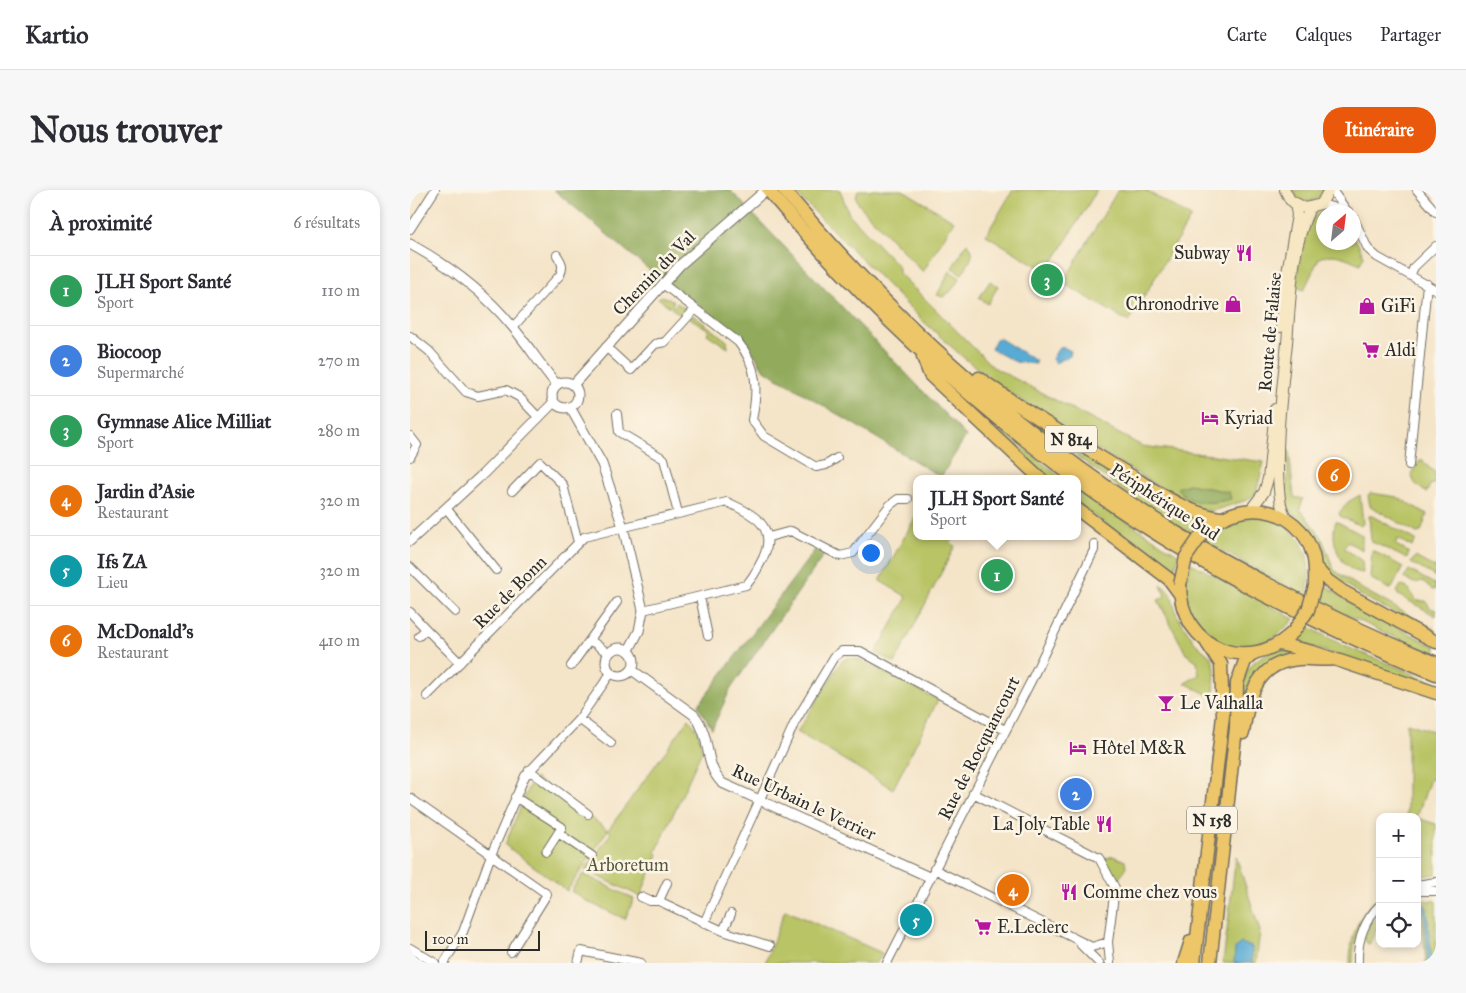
<!DOCTYPE html>
<html lang="fr">
<meta charset="utf-8">
<style>
:root{--surface:#fff;--page:#f7f7f7;--text:#2b2b33;--muted:#7c7c81;--line:#e1e1e2;--accent:#ea580c}
body{margin:0;font-family:"IM FELL Great Primer",serif;background:var(--page);color:var(--text)}
.controls{position:absolute;right:15px;bottom:15px;display:grid;overflow:hidden;border-radius:10px;box-shadow:0 2px 8px #0003}
.controls button{width:45px;height:45px;display:grid;place-items:center;padding:0;border:0;border-bottom:1px solid var(--line);background:var(--surface);color:var(--text);font:25px sans-serif}
.compass{position:absolute;left:906px;top:15px;width:45px;height:45px;border-radius:50%;background:var(--surface);box-shadow:0 2px 8px #0003;rotate:28deg}
.scale{position:absolute;left:15px;bottom:12px;width:115px;box-sizing:border-box;padding-left:5px;border:2px solid #2b2b2b;border-top:0;font-size:14px;line-height:18px;white-space:nowrap;color:#2b2b2b;-webkit-text-stroke:4px #fcf5e5;paint-order:stroke}
.you{position:absolute;left:460px;top:362px;width:18px;height:18px;margin:-12px;border:4px solid #fff;border-radius:50%;background:#1a73e8;box-shadow:0 0 0 8px #1a73e833}
.badge{display:grid;place-items:center;width:32px;height:32px;border-radius:50%;background:var(--accent);color:#fff;font-size:16px;font-weight:700}
.pin{position:absolute;translate:-50% -50%;border:2px solid #fff;box-shadow:0 1px 5px #0006}
.popup{position:absolute;left:503px;top:285px;width:168px;height:65px;box-sizing:border-box;display:grid;place-content:center;border-radius:10px;background:var(--surface);filter:drop-shadow(0 1px 4px #0005);font-size:16px;white-space:nowrap;color:var(--muted)}
.popup b{font-size:19px;color:var(--text)}
.popup::after{content:'';position:absolute;left:50%;top:100%;margin-left:-10px;border:10px solid transparent;border-top-color:var(--surface)}
.list{margin:0;padding:0;list-style:none}
h2{display:flex;justify-content:space-between;align-items:center;height:65px;margin:0;padding:0 20px;font-size:21px}
h2 small{font-size:16px;font-weight:400;color:var(--muted)}
.list li{display:grid;grid-template-columns:32px 1fr auto;gap:15px;align-items:center;box-sizing:border-box;height:70px;padding:0 20px;border-top:1px solid var(--line)}
.list b{display:block;font-size:19px;white-space:nowrap}
.list p{margin:0;font-size:16px;white-space:nowrap;color:var(--muted)}
.list em{font-size:16px;font-style:normal;color:var(--muted)}
.icon{flex:none;width:28px;height:28px;fill:none;stroke:currentColor;stroke-width:2;stroke-linecap:round;stroke-linejoin:round}
.map{position:relative;flex:none;width:1026px;height:773px;overflow:hidden;border-radius:20px}
header{display:flex;align-items:center;gap:30px;box-sizing:border-box;height:70px;padding:0 25px;background:var(--surface);border-bottom:1px solid var(--line)}
header strong{font-size:24px}
nav{display:flex;gap:28px;margin-inline-start:auto;font-size:18px}
.intro{display:flex;align-items:center;justify-content:space-between;box-sizing:border-box;height:120px;padding:0 30px}
h1{margin:0;font-size:35px}
.button{padding:12px 22px;border-radius:20px;background:var(--accent);color:#fff;font-size:18px;font-weight:700}
main{display:flex;gap:30px;padding:0 30px}
aside{flex:1;background:var(--surface);border-radius:20px;box-shadow:0 2px 8px #0003}
.map>svg:first-child{display:block}
.green{fill:#b9c466;stroke:#727848}
.forest{fill:#92aa5b;stroke:#5e6a43}
.water{fill:#59abd4;stroke:#426b80}
.lines{fill:none;stroke-linecap:round;stroke-linejoin:round}
.minor-casing{stroke:#716c62;stroke-width:10}
.tertiary-casing{stroke:#716c62;stroke-width:11}
.secondary-casing{stroke:#716c62;stroke-width:12}
.trunk-casing{stroke:#716c62;stroke-width:15}
.minor{stroke:#fff;stroke-width:8}
.tertiary{stroke:#fff;stroke-width:9}
.secondary{stroke:#f7e8c3;stroke-width:10}
.trunk{stroke:#ecc669;stroke-width:12}
.trunk-bridge-casing{stroke:#716c62;stroke-width:15;stroke-linecap:butt}
.trunk-bridge{stroke:#ecc669;stroke-width:12}
.labels{text-anchor:middle;dominant-baseline:central;stroke-width:5;stroke-linejoin:round;paint-order:stroke}
.shield{fill:#fcf5e5;stroke:#6a6863;stroke-width:1}
.shield-label{font-size:16px;font-weight:bold;fill:#2b2b2b}
.poi-label{font-size:18px;fill:#2b2b2b;stroke:#fcf5e5;text-anchor:start}
.street-label{font-size:18px;fill:#2b2b2b;stroke:#fcf5e5}
.park-label{font-size:18px;fill:#56593d;stroke:#fcf5e5}
</style>
<header>
<strong>Kartio</strong>
<nav><a>Carte</a><a>Calques</a><a>Partager</a></nav>
</header>
<div class="intro"><h1>Nous trouver</h1><a class="button">Itinéraire</a></div>
<main>
<aside>
<h2>À proximité<small>6 résultats</small></h2>
<ul class="list">
<li><span class="badge" style="background:#2e9e5b">1</span><div><b>JLH Sport Santé</b><p>Sport</p></div><em>110 m</em></li>
<li><span class="badge" style="background:#3f7fe0">2</span><div><b>Biocoop</b><p>Supermarché</p></div><em>270 m</em></li>
<li><span class="badge" style="background:#2e9e5b">3</span><div><b>Gymnase Alice Milliat</b><p>Sport</p></div><em>280 m</em></li>
<li><span class="badge" style="background:#e8710a">4</span><div><b>Jardin d'Asie</b><p>Restaurant</p></div><em>320 m</em></li>
<li><span class="badge" style="background:#0f9aa8">5</span><div><b>Ifs ZA</b><p>Lieu</p></div><em>320 m</em></li>
<li><span class="badge" style="background:#e8710a">6</span><div><b>McDonald's</b><p>Restaurant</p></div><em>410 m</em></li>
</ul>
</aside>
<div class="map">
<svg width="1026" height="773" viewBox="0 0 1026 773">
<rect width="100%" height="100%" fill="#fcf5e5"/>
<filter id="ink" filterUnits="userSpaceOnUse"><feTurbulence type="fractalNoise" baseFrequency=".02" numOctaves="2"/><feDisplacementMap in="SourceGraphic" scale="10" xChannelSelector="R" yChannelSelector="G"/><feConvolveMatrix kernelMatrix="1 2 1 2 8 2 1 2 1" color-interpolation-filters="sRGB"/></filter>
<filter id="wash" filterUnits="userSpaceOnUse"><feTurbulence type="fractalNoise" baseFrequency=".0096" numOctaves="4" result="noise"/><feDisplacementMap in="SourceGraphic" scale="20" xChannelSelector="R" yChannelSelector="G"/><feGaussianBlur stdDeviation="1.12" result="paint"/><feColorMatrix in="noise" values="0 0 0 0 0 0 0 0 0 0 0 0 0 0 0 0 0 1.4 0 .05"/><feComposite in="paint" operator="in"/></filter>
<g filter="url(#wash)">
<rect width="100%" height="100%" fill="#f4e4c8"/>
<path class="green" d="M383,0H430L439,24L488,76L489,83L583,177L732,256L854,272L846,303L837,310L802,321L795,320L771,310L650,237L587,194L554,168L513,131Z
M448,0H493L544,31L513,82L449,15L446,8Z
M603,0H687L637,82L576,45Z
M708,0H735L781,27L719,132L653,93Z
M882,0H914C908,10 901,14 889,10Z
M912,21L926,22H914V52H944V46L954,66L950,74C936,68 924,61 909,68L894,100L886,97C890,73 888,34 912,21Z
M557,53C568,64 559,72 552,84L542,78Z
M540,81L550,88L541,101L533,107L527,105Z
M580,91L588,96L578,114L569,108Z
M252,106L264,111L262,115L264,117L267,113L278,121L273,127L248,108Z
M283,125L317,151L318,158L297,144L299,140L280,128Z
M612,222L791,328L781,343L766,335L714,301L611,225Z
M593,243L653,289H638L591,246Z
M879,260L884,307L893,309L890,319L911,346L924,380L952,399L1026,440V445L952,406L917,381L903,346L881,321L875,310L874,302L878,288L877,262Z
M1012,269L1017,276L1026,283V293L1020,295L1017,302C1000,294 997,282 1012,269Z
M667,299L769,365L764,380L761,382L753,377L667,313Z
M961,303L987,307L1017,324L1011,342L1007,343L960,316L958,305Z
M950,305L953,334L951,336L930,326L929,323L938,312Z
M506,326L507,346H543L541,354L545,356L485,473L466,463L497,407L470,391Z
M851,326C893,337 905,367 896,407L794,351C809,332 827,327 851,326Z
M959,326H962L1006,350L1002,357L988,349L985,354L999,363L997,369L961,351Z
M926,331L952,345V360L938,352L934,358L952,371L953,383C930,381 919,350 926,331Z
M962,360L993,377L982,398L979,399L960,388Z
M1005,367L1026,378V387L1001,373Z
M781,373L884,429C873,442 860,453 843,457C810,465 773,432 775,399C775,391 779,381 781,373Z
M999,380L1026,395V399L1022,400L1013,391L1004,393L994,388Z
M751,394L761,404L767,425L785,453L802,468L805,479L804,508L775,493L789,485L787,471L776,464L748,410L755,407Z
M911,394H914L948,418L1026,457V466L908,412Z
M991,395L999,399L1006,411H1016L1020,418L1026,420V426L988,405L987,402Z
M895,435L932,455L1026,493V499L887,452L884,449Z
M866,460L892,462C865,473 843,477 834,509L832,508C832,481 840,470 866,460Z
M437,468L448,469L528,510L483,599L387,542L431,472Z
M279,529L288,541L292,561L246,662L248,664L232,702L235,704L229,706L175,680L201,643L198,640Z
M997,533L1026,542V591L1020,589L1007,627H997Z
M125,588L198,640L157,701L95,655L118,598Z
M1007,628L1026,634V684L1007,687Z
M703,666L715,671C718,681 712,684 706,691L694,669Z
M826,666L850,741L846,773H813Z
M173,684L224,709L215,729L178,712L161,701Z
M964,710L966,713C950,730 943,749 943,773H940C940,748 947,728 964,710Z
M1007,710L1026,711V773H1016L1011,721H1007Z
M375,720L472,763L467,773H355Z
M970,721V730L959,755L954,749L961,733Z"/>
<path class="forest" d="M144,0H320L556,246L531,287L353,179L335,148L243,83Z
M779,294L819,302L821,309C802,314 780,316 767,298Z
M407,357L416,362L320,500L302,539L288,516Z"/>
<path class="water" d="M589,148L626,171V174L606,172L581,159L586,149Z
M653,157L661,161L660,166L645,173L642,169L648,159Z
M1007,713L1014,714L1017,718L1022,773H1018L1014,719Z
M831,753L842,757V773H824L825,758Z"/>
</g>
<g filter="url(#ink)">
<g class="lines">
<g class="minor-casing">
<path id="minor" d="M922,0L937,21
M1007,0L1026,22
M911,14L938,21
M944,29L958,59L967,67L1026,100
M0,39L25,0
M1001,84L1004,77L1026,56
M253,94L328,152C348,176 348,200 342,230L354,246L406,277L416,275L427,268
M103,137L150,85C154,76 152,73 147,65
M0,146L19,161L56,202L68,206L96,200L109,207L129,228
M196,157L221,180L245,154L255,152L285,119
M207,224L209,242L254,269L268,323
M0,246L7,255L0,267
M999,275L1017,94
M102,301L130,272L153,295L168,352
M36,318L86,380
M359,347L381,341L430,366L443,363L480,315L488,309H498
M0,377L45,422
M290,407L298,446
M0,422L16,439
M9,446L16,439L50,473
M180,450L198,463
M161,476L207,412
M17,506L174,347L317,312C343,324 368,336 353,368C348,378 344,387 336,395L233,420
M169,529L201,553
M119,580L178,624
M563,603L689,668L705,698L698,752L700,773
M105,607L152,637L136,662
M0,608L137,704L101,762
M148,643L182,666
M524,679L682,757L698,752
M1007,695L1026,692
M1007,701H1026
M231,707L240,711H249L313,741L360,756
M249,711L257,693
M294,733L385,532L424,467L432,461H450L595,540
M313,741L321,724
M671,755L689,773
M0,758L25,773
M34,773L53,742L81,665L115,586L169,529L201,483
M168,773L171,761L231,773
M477,773L621,491L684,360V354
M948,773C947,751 954,731 970,715"/>
</g>
<g class="tertiary-casing">
<path id="tertiary" d="M0,54C38,75 74,102 102,136C118,155 131,176 147,195
M142 205a13 13 0 1 1 26 0a13 13 0 1 1-26 0Z
M163,195L270,75L356,0
M160,217L192,274L213,337L233,420L229,441L219,460
M0,351L73,284L144,212
M196 472a14 14 0 1 1 28 0a14 14 0 1 1-28 0Z
M222,480L284,525C302,546 293,574 312,593L519,687"/>
</g>
<g class="secondary-casing">
<path id="secondary" d="M875,0L880,10L895,18L911,14L919,0
M871,137L875,94L887,25L885,14
M841,319L854,302L858,289L865,219
M878,331C874,324 871,317 870,309C864,262 872,200 877,153C881,107 881,59 900,18"/>
</g>
<g class="trunk-casing">
<path id="trunk" d="M358,0C449,109 551,204 666,289
M374,0C487,135 621,253 770,345C852,394 938,436 1026,473
M513,167L520,185L631,289
M569,188C616,222 665,252 715,282C745,300 775,323 810,328
M667,290C777,371 900,432 1026,484
M667,319L759,389L770,404
M792,344C825,307 889,313 903,365C906,376 905,386 905,396
M906,378L918,391L932,401L1026,452
M770,395C770,459 840,486 884,441
M869,454L903,462L1026,503
M833,543C838,508 846,472 889,469C901,468 912,471 924,469
M774,773L781,751
M784,773L813,526L811,474L797,453
M800,773L826,538L827,493L835,471L843,464"/>
</g>
<use href="#minor" class="minor"/>
<use href="#tertiary" class="tertiary"/>
<use href="#secondary" class="secondary"/>
<use href="#trunk" class="trunk"/>
<g class="trunk-bridge-casing">
<path id="trunk-bridge" d="M770,395L776,367L792,344
M884,441L898,420L905,396"/>
</g>
<use href="#trunk-bridge" class="trunk-bridge"/>
</g>
</g>
<defs>
<g id="restaurant-bare" transform="scale(1.35)"><path d="M-5-6h1v4h1v-4h1v4h1v-4h1v5L-1.5 .5V6h-2V.5L-5-1ZM5-6V6H3V1.5H1.5Q1.5-4 5-6Z" fill="#b5179e" stroke="#fcf5e5" stroke-width="2.5" paint-order="stroke"/></g>
<g id="shop-bare" transform="scale(1.35)"><path d="M-5-2.5h2.3a2.7 3.5 0 0 1 5.4 0H5L5.5 6h-11ZM-1.5-2.5h3a1.5 2.3 0 0 0-3 0Z" fill="#b5179e" stroke="#fcf5e5" stroke-width="2.5" paint-order="stroke"/></g>
<g id="supermarket-bare" transform="scale(1.35)"><path d="M-6-5.5h2.5l.6 2H6L4.5 2H-2.5L-4.4-4H-6ZM-1.5 3.2a1.3 1.3 0 1 0 .1 0ZM3 3.2a1.3 1.3 0 1 0 .1 0Z" fill="#b5179e" stroke="#fcf5e5" stroke-width="2.5" paint-order="stroke"/></g>
<g id="hotel-bare" transform="scale(1.35)"><path d="M-6-4.5h1.5V1H6V5H4.5V3h-9V5H-6ZM-4 0a1.8 1.8 0 1 1 3.6 0ZM.5 0V-2.5h3Q6-2.5 6 0Z" fill="#b5179e" stroke="#fcf5e5" stroke-width="2.5" paint-order="stroke"/></g>
<g id="bar-bare" transform="scale(1.35)"><path d="M-6-5H6L.8 .8V4.5H3.5V6h-7V4.5H-.8V.8Z" fill="#b5179e" stroke="#fcf5e5" stroke-width="2.5" paint-order="stroke"/></g>
</defs>
<g fill-rule="evenodd">
<use href="#restaurant-bare" x="834" y="63"/>
<use href="#shop-bare" x="823" y="114"/>
<use href="#shop-bare" x="957" y="116"/>
<use href="#supermarket-bare" x="961" y="160"/>
<use href="#hotel-bare" x="800" y="228"/>
<use href="#bar-bare" x="756" y="513"/>
<use href="#hotel-bare" x="668" y="558"/>
<use href="#restaurant-bare" x="694" y="634"/>
<use href="#restaurant-bare" x="659" y="702"/>
<use href="#supermarket-bare" x="573" y="737"/>
</g>
<g class="labels">
<g class="shield">
<rect x="635" y="235.5" width="52" height="27" rx="4"/>
<rect x="777" y="616.5" width="50" height="27" rx="4"/>
</g>
<g class="shield-label">
<text x="661" y="249">N 814</text>
<text x="802" y="630">N 158</text>
</g>
<g class="poi-label">
<text x="820" y="63" text-anchor="end">Subway</text>
<text x="809" y="114" text-anchor="end">Chronodrive</text>
<text x="971" y="116">GiFi</text>
<text x="975" y="160">Aldi</text>
<text x="814" y="228">Kyriad</text>
<text x="770" y="513">Le Valhalla</text>
<text x="682" y="558">Hôtel M&amp;R</text>
<text x="680" y="634" text-anchor="end">La Joly Table</text>
<text x="673" y="702">Comme chez vous</text>
<text x="587" y="737">E.Leclerc</text>
</g>
<g class="street-label">
<text transform="translate(244 83) rotate(-46)">Chemin du Val</text>
<text transform="translate(860 142) rotate(-85)">Route de Falaise</text>
<text transform="translate(755 312) rotate(33)">Périphérique Sud</text>
<text transform="translate(100 402) rotate(-45)">Rue de Bonn</text>
<text transform="translate(569 558) rotate(-63)">Rue de Rocquancourt</text>
<text transform="translate(394 612) rotate(25)">Rue Urbain le Verrier</text>
</g>
<g class="park-label">
<text x="218" y="675">Arboretum</text>
</g>
</g>
</svg>
<div class="controls">
<button>+</button>
<button>−</button>
<button><svg class="icon" aria-label="locate" viewBox="0 0 24 24"><circle cx="12" cy="12" r="6"/><path d="M12 2v4M12 18v4M2 12h4M18 12h4"/></svg></button>
</div>
<svg class="compass" viewBox="-18 -18 36 36"><path d="M0-13l5 13h-10z" fill="#e53935"/><path d="M0 13l5-13h-10z" fill="#7c7c81"/></svg>
<div class="scale">100 m</div>
<div class="you"></div>
<div class="pin badge" style="left:587px;top:385px;background:#2e9e5b">1</div>
<div class="popup"><b>JLH Sport Santé</b>Sport</div>
<div class="pin badge" style="left:666px;top:604px;background:#3f7fe0">2</div>
<div class="pin badge" style="left:637px;top:90px;background:#2e9e5b">3</div>
<div class="pin badge" style="left:603px;top:700px;background:#e8710a">4</div>
<div class="pin badge" style="left:506px;top:730px;background:#0f9aa8">5</div>
<div class="pin badge" style="left:924px;top:285px;background:#e8710a">6</div>
</div>
</main>
